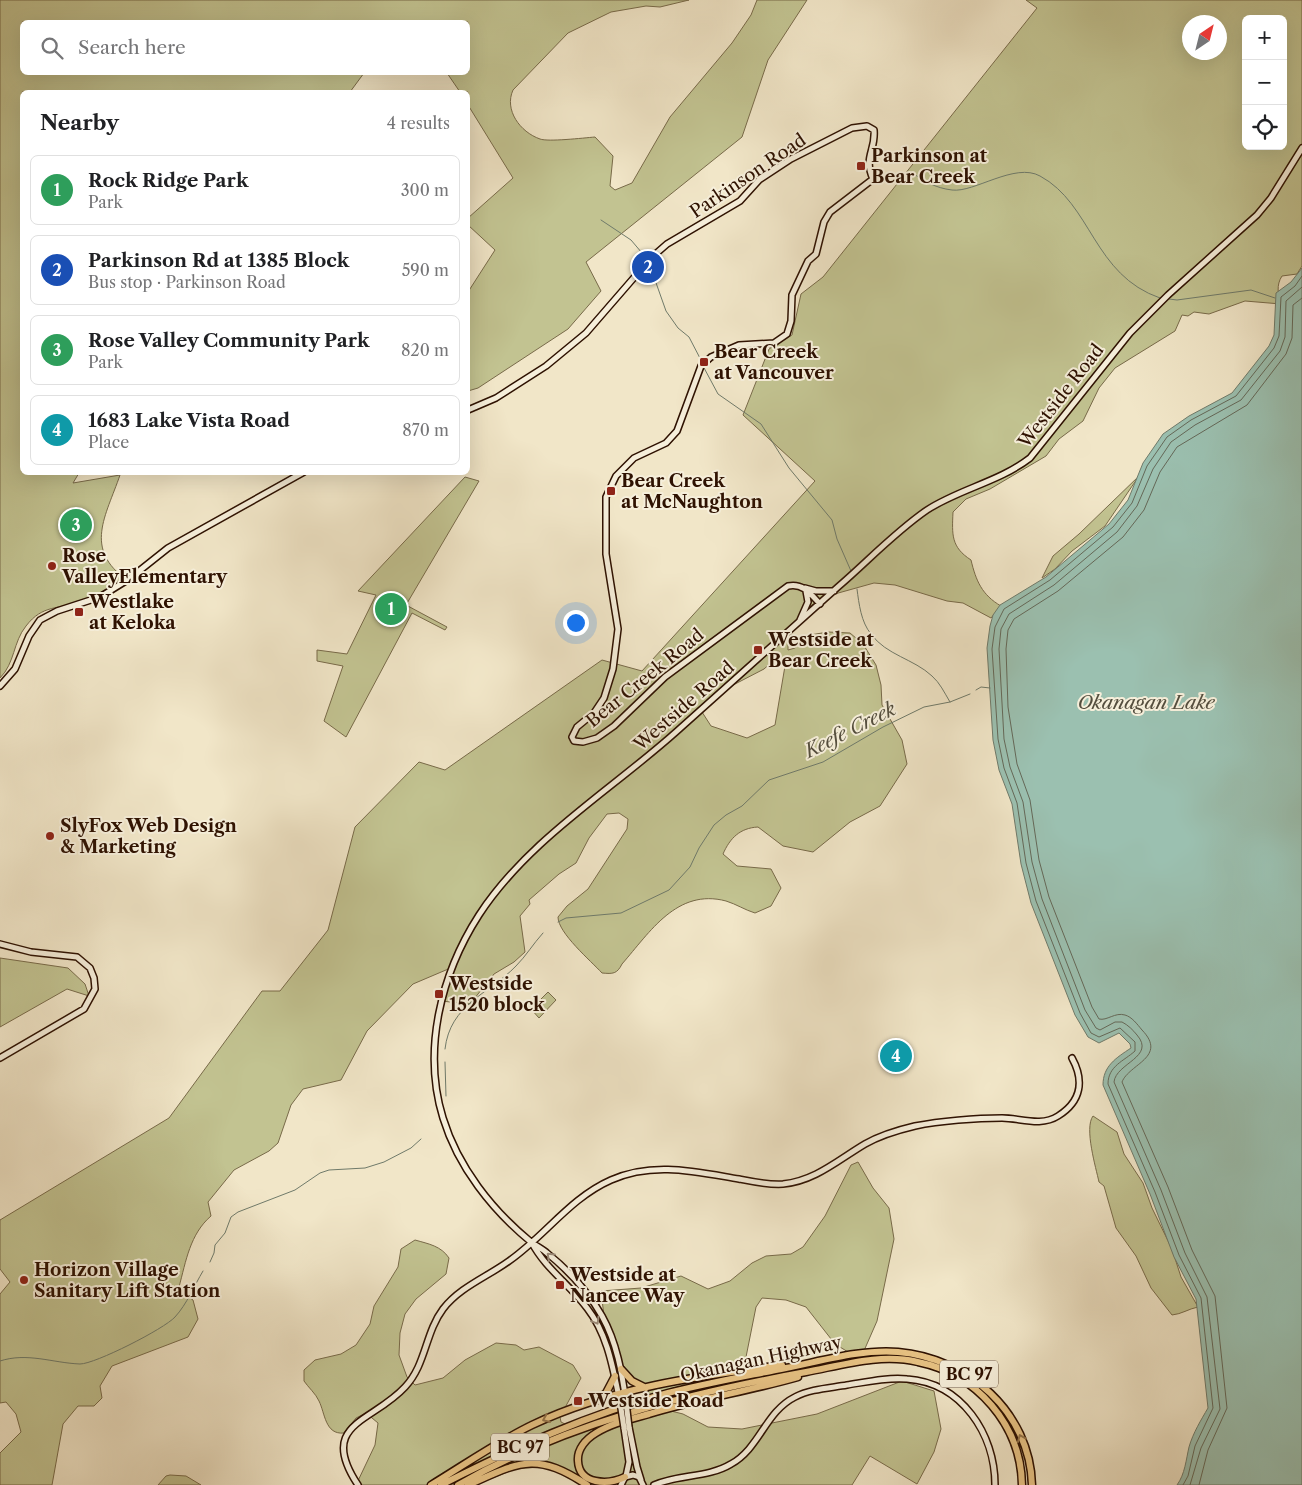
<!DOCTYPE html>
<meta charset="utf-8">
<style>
:root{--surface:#fff;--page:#f2f2f2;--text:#202124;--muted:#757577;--line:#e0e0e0;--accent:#8f2418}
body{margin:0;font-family:"Libre Caslon Text",serif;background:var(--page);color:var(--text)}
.controls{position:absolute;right:15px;top:15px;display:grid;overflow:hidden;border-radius:8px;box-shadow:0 5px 20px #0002}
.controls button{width:45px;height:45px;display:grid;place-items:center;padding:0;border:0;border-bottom:1px solid var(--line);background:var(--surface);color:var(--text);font:25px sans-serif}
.compass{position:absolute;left:1182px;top:15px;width:45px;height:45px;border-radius:50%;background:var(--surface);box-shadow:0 5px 20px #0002;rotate:35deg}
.you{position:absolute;left:575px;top:622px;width:18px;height:18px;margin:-12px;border:4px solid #fff;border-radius:50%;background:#1a73e8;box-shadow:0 0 0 8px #1a73e833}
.badge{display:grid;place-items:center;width:32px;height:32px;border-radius:50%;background:var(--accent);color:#fff;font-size:16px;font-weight:700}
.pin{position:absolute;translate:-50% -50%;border:2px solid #fff;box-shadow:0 1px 5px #0006}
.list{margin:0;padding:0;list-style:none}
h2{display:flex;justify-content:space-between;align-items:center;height:65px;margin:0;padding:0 20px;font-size:21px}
h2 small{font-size:16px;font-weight:400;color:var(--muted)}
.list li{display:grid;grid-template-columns:32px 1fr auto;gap:15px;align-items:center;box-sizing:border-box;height:70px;margin:0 10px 10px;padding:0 10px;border:1px solid var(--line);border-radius:8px}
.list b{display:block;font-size:19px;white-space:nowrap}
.list p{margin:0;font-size:16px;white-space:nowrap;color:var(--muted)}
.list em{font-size:16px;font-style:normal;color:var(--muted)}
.icon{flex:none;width:28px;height:28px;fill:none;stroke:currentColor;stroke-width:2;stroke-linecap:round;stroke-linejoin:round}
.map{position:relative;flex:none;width:1302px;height:1485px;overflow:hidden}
.search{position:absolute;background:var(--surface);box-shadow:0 5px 20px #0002;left:20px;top:20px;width:450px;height:55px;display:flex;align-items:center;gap:12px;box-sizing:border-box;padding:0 18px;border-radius:8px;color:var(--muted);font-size:19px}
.panel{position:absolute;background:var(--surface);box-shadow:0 5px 20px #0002;left:20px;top:90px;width:450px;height:385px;border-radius:8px}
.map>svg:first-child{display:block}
.green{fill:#c2c391;stroke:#786a49;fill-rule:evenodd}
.water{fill:#9bc0b0;stroke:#6f7a6a}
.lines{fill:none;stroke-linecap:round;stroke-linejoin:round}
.shore{stroke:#646858;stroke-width:1}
.stream{stroke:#6f7a6a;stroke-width:1}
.secondary-casing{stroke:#2e1101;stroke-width:8}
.highway-casing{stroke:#2e1101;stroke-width:9}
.secondary{stroke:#f6efdb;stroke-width:5}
.highway{stroke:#e8c384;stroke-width:6}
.secondary-bridge-casing{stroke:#2e1101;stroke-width:8;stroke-linecap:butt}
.secondary-bridge{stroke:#f6efdb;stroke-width:5}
.oneway{stroke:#9c8b79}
.oneway2{stroke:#947349}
.poi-dot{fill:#8f2418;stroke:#f6efdb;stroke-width:2}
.labels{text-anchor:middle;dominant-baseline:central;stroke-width:4;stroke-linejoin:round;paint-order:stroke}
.shield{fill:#f6efdb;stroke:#6a5442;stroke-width:1}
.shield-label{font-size:16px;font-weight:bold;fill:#2e1101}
.poi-label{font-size:18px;font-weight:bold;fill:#2e1101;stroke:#f6efdb;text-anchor:start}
.street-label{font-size:18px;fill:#2e1101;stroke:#f6efdb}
.water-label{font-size:19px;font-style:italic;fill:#544e3e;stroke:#f6efdb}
</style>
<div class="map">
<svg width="1302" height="1485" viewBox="0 0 1302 1485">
<rect width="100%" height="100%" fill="#f1e6c8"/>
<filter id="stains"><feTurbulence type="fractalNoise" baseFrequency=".004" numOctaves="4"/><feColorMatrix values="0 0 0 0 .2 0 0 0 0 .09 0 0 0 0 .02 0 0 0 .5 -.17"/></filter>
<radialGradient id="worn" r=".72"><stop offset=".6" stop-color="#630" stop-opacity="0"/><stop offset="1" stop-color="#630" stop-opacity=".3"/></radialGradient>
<path class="green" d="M0,0H689L660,7L646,6L611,12L568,33L513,90C504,110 520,132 540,139C548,142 583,138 595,137L613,156L610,186L615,190L632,183L670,117L732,43L751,15L757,0H807L768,60L742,137L586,262L601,291L568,329L478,388L468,391V292L495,250L468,225V218L513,178L468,105V92H460L447,73L468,72V22H22V72L364,73L350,92H22V472L79,473L73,483L120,475C106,516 83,549 127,580C111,587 96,595 81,601C58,610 43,604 26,626C13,642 15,663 0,678Z
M1026,0H1302V266L1297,274L1282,276C1276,285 1278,295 1281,304L1245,301L1209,314L1194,312L1188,316L1182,315L1175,331L1115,368L1099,388L1083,421L1059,439L1046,456L990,489L966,499L953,512C952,535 951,547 971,560C976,581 982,595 1001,606L991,618L963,603L947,601L895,585L874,583L824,597L809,607L788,639V650L795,648L810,635L828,632L850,633L863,644L876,665L881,685L882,705L902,740L907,764L880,806L850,822L813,852L783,846L758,827C740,828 730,838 723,854L737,866L771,869L781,888L771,906L755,913C745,910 736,904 726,901C677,888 650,932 622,964C617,974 613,974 602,973C591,961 558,933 558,917L567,906L588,889L627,829L628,819L619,813L607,814L589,838L576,863L559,874L529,900L530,904L520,916L525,952L514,962L494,974L470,1004L441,1001L453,967L413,984L367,1031L341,1080L303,1089L291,1105L278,1143L269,1151L234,1170L208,1202L211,1216C190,1234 186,1261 179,1287L180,1291L193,1300L198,1319L188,1337L112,1366L100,1386L102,1398L94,1406H78L63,1424L52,1485H0V1453L21,1432L16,1414L6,1402L0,1403V1294L10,1282L0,1269V1220L169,1118L262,991H280L328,930L355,827L419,762L445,770L602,660L642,671L815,481L743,415L769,349L792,335L801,294L823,277L1037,8ZM1246,19H1283V146H1246ZM1190,22H1220V52H1190ZM781,659L785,666L775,725L747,738L711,726L702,712L710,697L764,669L773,661Z
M1139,476L1105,526L1072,551L1055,569L1042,578L1053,556L1079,534Z
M465,477L479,481L406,605L447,627L445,630L412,613L346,737L324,721L343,666L317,661V650L347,654L376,595L358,591Z
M0,958L68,968L85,984L89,996L67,989L0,1027Z
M548,992L556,1000L539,1018L531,1009Z
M1093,1116L1117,1132L1124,1154L1143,1183L1152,1208L1172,1249L1181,1277L1198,1307C1188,1309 1182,1314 1172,1315L1151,1288L1136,1256L1116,1228L1104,1186L1099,1182C1096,1168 1084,1128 1093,1116Z
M858,1162L873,1188L889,1208L894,1239L877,1321L863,1353L853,1355L835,1344L806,1307L786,1300L762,1298L756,1307L740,1387L655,1401L626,1377L608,1350L601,1291L641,1288L681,1276L708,1289L730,1281L752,1263L766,1256L791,1254L803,1247L825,1216L851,1165Z
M415,1240C429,1244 441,1246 449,1258L446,1274L416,1299L405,1314L400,1333L399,1355L407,1377L415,1385L443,1378L465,1360L496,1343L516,1345L524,1350L539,1347L573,1365L581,1378L560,1417L561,1422L567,1425L659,1408L683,1414L708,1427L742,1429L817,1414L902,1381L934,1391L941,1429L934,1452L917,1484L870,1456L852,1485H583L562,1472L540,1467L515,1469L475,1485H356L375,1445L378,1423L366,1413L356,1418L344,1433C325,1435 325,1413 319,1401C316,1394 308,1387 304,1381V1370L315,1360L341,1354L356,1345L370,1324L374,1306L398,1267L401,1249Z
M170,1475L186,1476L201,1485H158L166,1476Z"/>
<path class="water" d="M1302,268V1485H1177C1185,1474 1186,1460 1189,1447C1193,1433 1201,1420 1208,1408L1196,1299L1174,1257L1150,1194L1103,1085C1103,1066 1116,1058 1131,1048L1130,1044L1119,1033L1099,1043L1088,1037L1075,1015L1031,903L1021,864L1012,804L999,770L993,740L987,648L990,626L993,615L1000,605L1046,577L1109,524L1128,500L1143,463L1163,434L1189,416L1232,393L1269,346L1274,335L1276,293L1291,282Z"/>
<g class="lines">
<path class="shore" d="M1183,1485L1188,1476L1195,1446L1213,1408L1201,1298L1179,1255L1155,1192L1108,1084C1108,1066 1124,1061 1135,1051V1042L1120,1028L1099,1037L1091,1033L1080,1013L1036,901L1026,863L1017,803L1004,768L998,739L992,649L995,627L1004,609L1050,580L1113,527L1132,503L1147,466L1167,437L1191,420L1236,396L1274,348L1279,336L1281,297L1295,286L1302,276
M1190,1485L1201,1448L1220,1409L1207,1297L1185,1253L1161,1190L1114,1082C1116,1063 1156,1057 1137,1035C1133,1030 1128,1025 1122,1022H1115L1100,1030L1096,1028L1085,1010L1042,899L1032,862L1023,802L1010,767L1004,739L999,649L1001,629L1009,614L1054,585L1117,532L1137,506L1153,469L1171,442L1195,425L1241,400L1280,351L1285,337L1286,301L1302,287
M1199,1485L1208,1450L1227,1408L1215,1296L1192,1250L1168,1187L1122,1082C1129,1064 1168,1057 1142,1030C1137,1024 1132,1017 1125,1015C1115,1012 1107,1021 1099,1019L1092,1007L1049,897L1039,860L1030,800L1017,764L1008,707L1006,649L1008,630L1014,619L1058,591L1123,537L1144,510L1160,472L1177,447L1247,405L1286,354L1292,338L1293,305L1302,298"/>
<path class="stream" d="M911,172C924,181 935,188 952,190C974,193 1015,162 1040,176C1092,204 1093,275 1160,298
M601,220L631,240L648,260
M649,263L666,311L678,328L689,337L702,362
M1169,299L1177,300L1251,290L1275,298
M703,366L718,394L761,424L789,468L832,520L837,539L851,571
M857,589C859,604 861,622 871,634C886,655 914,659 932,676C940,683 944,692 950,702
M976,690L981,687L990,688
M558,922L566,918L621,913L669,890L690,867L699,848L714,825L726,815L742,806L769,780L823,762L883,727L924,707L950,702L970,694
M445,1049C450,1004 489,994 516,966C526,956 533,944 543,933
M445,1062L446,1096
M210,1262L214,1253L215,1245L225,1233L231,1217L238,1212L295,1190L320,1173L329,1170L365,1168L384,1162L411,1148L421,1139
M0,1361C27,1352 53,1363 80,1364C95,1364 164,1329 175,1317C187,1304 194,1286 203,1271"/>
<g class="secondary-casing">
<path id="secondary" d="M468,410L496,398L546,366L586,333L651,258L667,244L740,201L759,180L791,159L852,128L867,126L874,130C876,150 863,157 873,179L830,212L824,222L816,254L808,261L792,295L791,321L787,334L774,343L739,345L711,357L701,366L677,431L666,443L634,458L616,476L606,497V554L618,629L613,669L604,698L594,713L577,727L572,737L574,741L583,742L597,738L614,726L665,677L788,586C803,583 810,593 820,604
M805,588L816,591H834
M800,620L808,602L806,591
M0,686L15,669L29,636L40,620L57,611L100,597L129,579L168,548L304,472
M0,944L31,952L77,957L90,968L94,978L95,989L84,1009L0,1058
M532,1243C545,1268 570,1285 587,1308C608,1335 613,1369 620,1402
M626,1402C622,1373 617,1343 602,1316C589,1293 568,1270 547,1253C543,1249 536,1246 531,1242C492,1210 458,1167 443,1118C422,1050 441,974 479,915C528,840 610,791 676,732C730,683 785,635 839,586C868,561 895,532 927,510C959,489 999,482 1030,458L1130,333L1168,295L1257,215L1271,198L1302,148
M629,1427L637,1467L641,1480
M624,1428L629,1462L626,1476
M358,1485C317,1423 372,1423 405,1387C426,1365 425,1333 443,1309C460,1287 487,1277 509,1261C545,1236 570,1198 611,1180C653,1161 697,1172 739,1179C754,1182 768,1185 783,1184C815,1181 838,1160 865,1144C879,1136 898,1130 915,1126C940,1121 976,1118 1002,1118C1020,1118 1041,1127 1058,1116C1082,1101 1084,1080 1072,1058
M621,1485L625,1477L633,1475L639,1477L643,1485
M654,1485C678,1474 708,1478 731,1464C760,1448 765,1412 795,1397C810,1389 830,1388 847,1385C866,1382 888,1377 907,1379C962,1383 995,1434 995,1485"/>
</g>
<g class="highway-casing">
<path id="highway" d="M621,1369L632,1381L646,1388
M598,1399L606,1393L615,1376
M625,1477C608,1485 579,1485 578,1461C577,1449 586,1439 596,1433C612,1423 631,1419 649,1414C698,1399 749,1391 798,1377
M431,1485C464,1465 497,1442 532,1425C610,1388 698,1376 782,1365
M441,1485C514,1448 589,1414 668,1393C707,1383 747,1376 786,1368C822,1361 861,1349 898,1352C968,1358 1030,1412 1032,1485
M458,1485C565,1424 685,1394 806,1372C843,1365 881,1353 918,1362C977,1374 1021,1425 1022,1485
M468,1485C520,1462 535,1451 587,1485"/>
</g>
<use href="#secondary" class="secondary"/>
<use href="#highway" class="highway"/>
<g class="secondary-bridge-casing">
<path id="secondary-bridge" d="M620,1402L624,1428
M626,1402L629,1427"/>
</g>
<use href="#secondary-bridge" class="secondary-bridge"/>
</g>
<defs><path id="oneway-chevron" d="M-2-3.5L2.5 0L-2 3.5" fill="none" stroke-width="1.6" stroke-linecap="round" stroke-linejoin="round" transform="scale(1.25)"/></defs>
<g class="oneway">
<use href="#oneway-chevron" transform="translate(550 1256) rotate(-137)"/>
<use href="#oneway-chevron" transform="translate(596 1321) rotate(59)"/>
</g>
<g class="oneway2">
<use href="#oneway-chevron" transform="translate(546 1419) rotate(157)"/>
<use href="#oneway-chevron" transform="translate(1021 1438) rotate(-113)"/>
</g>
<g class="poi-dot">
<rect x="856" y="161" width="10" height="10" rx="2.5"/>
<rect x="699" y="357" width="10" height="10" rx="2.5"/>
<rect x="606" y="486" width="10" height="10" rx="2.5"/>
<circle cx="52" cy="566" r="5"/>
<rect x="74" y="607" width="10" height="10" rx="2.5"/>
<rect x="753" y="645" width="10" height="10" rx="2.5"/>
<circle cx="50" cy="836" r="5"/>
<rect x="434" y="989" width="10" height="10" rx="2.5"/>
<circle cx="24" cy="1280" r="5"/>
<rect x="555" y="1280" width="10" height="10" rx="2.5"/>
<rect x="573" y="1396" width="10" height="10" rx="2.5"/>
</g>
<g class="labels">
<g class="shield">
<rect x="940" y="1360.5" width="58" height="27" rx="4"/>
<rect x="491" y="1433.5" width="58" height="27" rx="4"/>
</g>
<g class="shield-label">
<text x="969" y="1374">BC 97</text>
<text x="520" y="1447">BC 97</text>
</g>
<g class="poi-label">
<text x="871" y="156">Parkinson at<tspan x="871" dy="21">Bear Creek</tspan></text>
<text x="714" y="352">Bear Creek<tspan x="714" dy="21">at Vancouver</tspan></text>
<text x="621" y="481">Bear Creek<tspan x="621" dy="21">at McNaughton</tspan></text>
<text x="62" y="556">Rose<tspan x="62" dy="21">ValleyElementary</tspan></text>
<text x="89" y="602">Westlake<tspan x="89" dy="21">at Keloka</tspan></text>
<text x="768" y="640">Westside at<tspan x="768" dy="21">Bear Creek</tspan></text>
<text x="60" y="826">SlyFox Web Design<tspan x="60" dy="21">&amp; Marketing</tspan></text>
<text x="449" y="984">Westside<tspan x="449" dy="21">1520 block</tspan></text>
<text x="34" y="1270">Horizon Village<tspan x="34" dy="21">Sanitary Lift Station</tspan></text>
<text x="570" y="1275">Westside at<tspan x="570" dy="21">Nancee Way</tspan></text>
<text x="588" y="1401">Westside Road</text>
</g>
<g class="street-label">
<text transform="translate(748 176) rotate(-34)">Parkinson Road</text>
<text transform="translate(1061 396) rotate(-52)">Westside Road</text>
<text transform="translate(645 678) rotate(-39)">Bear Creek Road</text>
<text transform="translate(684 706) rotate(-41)">Westside Road</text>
<text transform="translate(761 1359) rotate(-12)">Okanagan Highway</text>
</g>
<g class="water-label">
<text x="1146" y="702">Okanagan Lake</text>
<text transform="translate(850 730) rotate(-27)">Keefe Creek</text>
</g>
</g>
<rect width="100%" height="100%" filter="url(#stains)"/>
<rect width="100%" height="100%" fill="url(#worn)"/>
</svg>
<div class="controls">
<button>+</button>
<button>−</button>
<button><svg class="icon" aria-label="locate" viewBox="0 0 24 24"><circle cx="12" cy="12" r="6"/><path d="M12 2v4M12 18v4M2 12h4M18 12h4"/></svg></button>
</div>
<svg class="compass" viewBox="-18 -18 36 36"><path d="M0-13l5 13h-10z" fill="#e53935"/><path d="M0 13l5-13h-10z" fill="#757577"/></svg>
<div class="you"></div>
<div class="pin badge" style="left:391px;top:609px;background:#2e9e5b">1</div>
<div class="pin badge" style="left:648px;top:267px;background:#1a4fb4">2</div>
<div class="pin badge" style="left:76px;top:525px;background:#2e9e5b">3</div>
<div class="pin badge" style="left:896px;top:1056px;background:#0f9aa8">4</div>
<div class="search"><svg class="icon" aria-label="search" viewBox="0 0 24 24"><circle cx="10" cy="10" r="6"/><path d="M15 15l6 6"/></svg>Search here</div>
<section class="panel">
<h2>Nearby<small>4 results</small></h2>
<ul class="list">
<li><span class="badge" style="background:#2e9e5b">1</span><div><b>Rock Ridge Park</b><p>Park</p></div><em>300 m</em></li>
<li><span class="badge" style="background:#1a4fb4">2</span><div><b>Parkinson Rd at 1385 Block</b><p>Bus stop · Parkinson Road</p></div><em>590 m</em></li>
<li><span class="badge" style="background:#2e9e5b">3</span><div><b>Rose Valley Community Park</b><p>Park</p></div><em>820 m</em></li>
<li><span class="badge" style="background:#0f9aa8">4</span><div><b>1683 Lake Vista Road</b><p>Place</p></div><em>870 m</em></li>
</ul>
</section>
</div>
